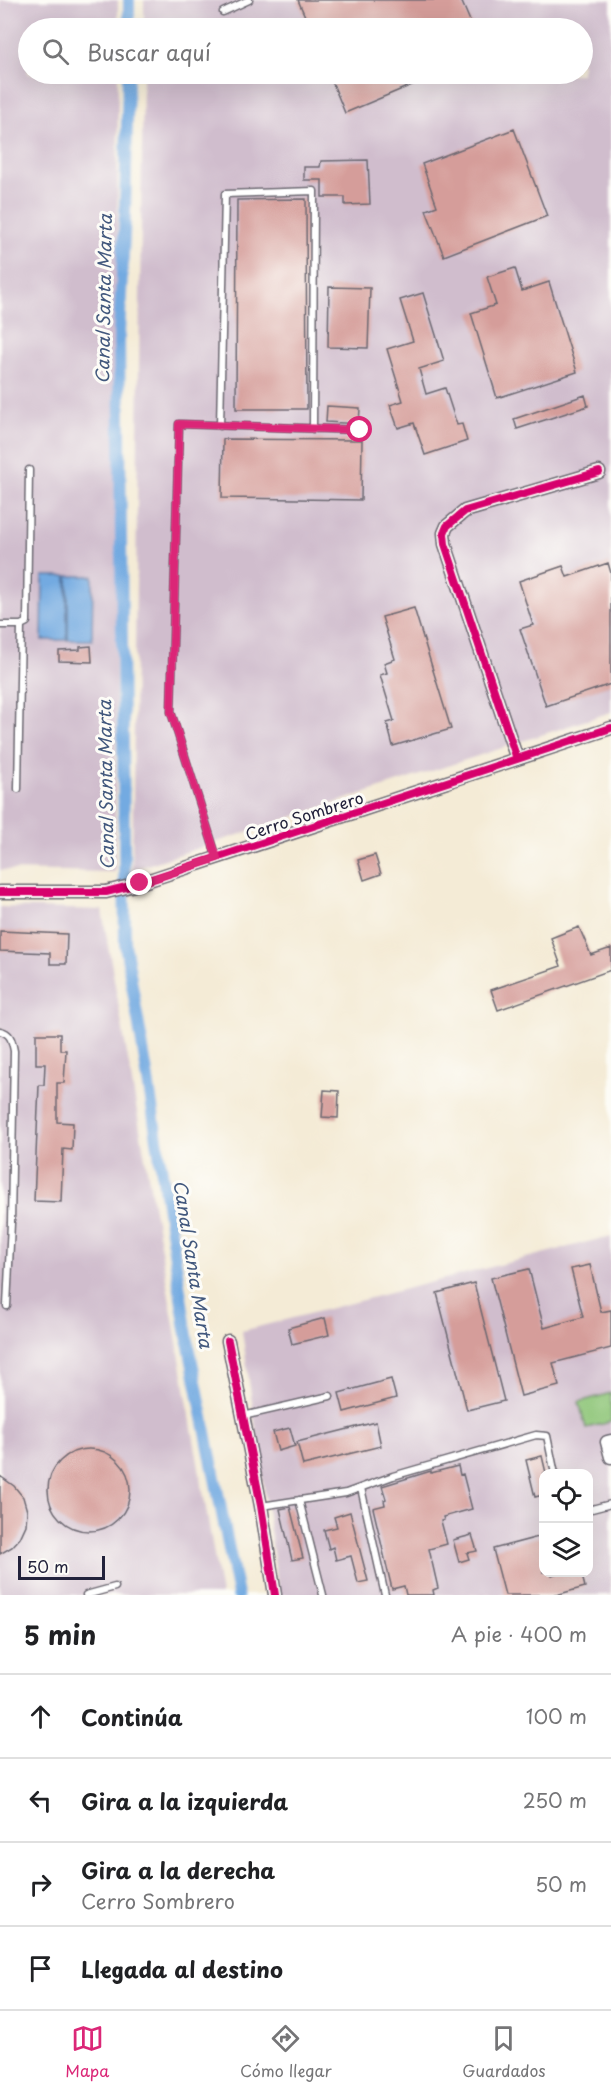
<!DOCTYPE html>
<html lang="es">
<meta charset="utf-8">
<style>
:root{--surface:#fff;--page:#f6f6f6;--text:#202124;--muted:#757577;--line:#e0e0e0;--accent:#db2777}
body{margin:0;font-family:"Playpen Sans",sans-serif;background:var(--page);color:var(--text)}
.controls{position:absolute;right:18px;bottom:18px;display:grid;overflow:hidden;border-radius:12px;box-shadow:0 6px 24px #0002}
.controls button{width:54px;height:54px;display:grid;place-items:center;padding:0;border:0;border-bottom:2px solid var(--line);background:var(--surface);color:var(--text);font:30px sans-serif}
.scale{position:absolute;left:18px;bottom:15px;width:87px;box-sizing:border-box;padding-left:6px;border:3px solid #22223b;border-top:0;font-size:16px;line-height:21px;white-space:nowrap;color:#22223b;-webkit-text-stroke:4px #fdfcf7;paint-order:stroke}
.stop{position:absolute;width:18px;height:18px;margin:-14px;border:4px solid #db2777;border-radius:50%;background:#fff}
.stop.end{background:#db2777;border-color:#fff;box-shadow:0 2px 6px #0008}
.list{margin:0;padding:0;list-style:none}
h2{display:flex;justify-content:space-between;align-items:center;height:78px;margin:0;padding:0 24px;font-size:26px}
h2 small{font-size:20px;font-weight:400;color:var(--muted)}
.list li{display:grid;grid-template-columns:39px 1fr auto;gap:18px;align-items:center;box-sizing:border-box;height:84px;padding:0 24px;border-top:2px solid var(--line)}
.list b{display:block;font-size:22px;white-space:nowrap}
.list p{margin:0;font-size:20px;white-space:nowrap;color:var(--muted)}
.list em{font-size:20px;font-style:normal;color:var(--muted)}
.icon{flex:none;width:33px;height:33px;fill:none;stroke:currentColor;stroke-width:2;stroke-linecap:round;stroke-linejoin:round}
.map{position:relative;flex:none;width:611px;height:1595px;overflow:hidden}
.search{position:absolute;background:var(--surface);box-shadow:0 6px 24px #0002;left:18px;right:18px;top:18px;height:66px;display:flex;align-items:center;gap:15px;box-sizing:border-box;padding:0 21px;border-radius:33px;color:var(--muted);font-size:22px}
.sheet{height:414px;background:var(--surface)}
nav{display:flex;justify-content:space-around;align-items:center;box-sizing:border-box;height:84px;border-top:2px solid var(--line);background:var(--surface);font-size:16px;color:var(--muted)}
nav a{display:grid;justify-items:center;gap:3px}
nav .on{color:var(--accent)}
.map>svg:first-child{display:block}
.industrial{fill:#d0bdcd;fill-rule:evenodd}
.green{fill:#8fc679;stroke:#58745a;stroke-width:1.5}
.water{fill:#73aae1;stroke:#4a668e;stroke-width:1.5}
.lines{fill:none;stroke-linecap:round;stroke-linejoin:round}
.canal{stroke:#73aae1;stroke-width:12}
.building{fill:#d59d9a}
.service-casing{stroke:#6c6871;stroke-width:9}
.minor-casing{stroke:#6c6871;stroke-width:15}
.service{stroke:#fff;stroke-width:6}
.minor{stroke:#fff;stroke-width:12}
.cycleway-casing{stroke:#fdfcf7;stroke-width:11}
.cycleway{stroke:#d6006c;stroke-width:8}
.route{stroke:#db2777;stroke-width:8}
.labels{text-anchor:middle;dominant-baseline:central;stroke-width:6;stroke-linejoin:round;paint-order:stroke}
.street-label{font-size:16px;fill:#22223b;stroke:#fdfcf7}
.water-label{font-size:18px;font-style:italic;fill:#42587d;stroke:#fdfcf7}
</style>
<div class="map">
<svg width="611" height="1595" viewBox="0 0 611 1595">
<rect width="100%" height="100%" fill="#fdfcf7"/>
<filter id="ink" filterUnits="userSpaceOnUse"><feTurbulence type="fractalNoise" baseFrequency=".0167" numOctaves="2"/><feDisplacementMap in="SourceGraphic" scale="12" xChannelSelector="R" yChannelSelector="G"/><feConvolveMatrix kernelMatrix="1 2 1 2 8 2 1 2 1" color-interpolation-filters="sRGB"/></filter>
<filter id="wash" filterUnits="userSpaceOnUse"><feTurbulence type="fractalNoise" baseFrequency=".008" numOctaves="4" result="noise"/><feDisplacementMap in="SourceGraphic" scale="24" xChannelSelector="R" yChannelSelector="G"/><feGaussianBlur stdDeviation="1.35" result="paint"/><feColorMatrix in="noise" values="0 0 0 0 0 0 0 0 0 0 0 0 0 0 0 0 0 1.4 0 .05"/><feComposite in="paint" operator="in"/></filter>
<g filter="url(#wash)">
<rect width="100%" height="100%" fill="#f4ebd6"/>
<path class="industrial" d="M0,0H118V28H28V74H118L115,872L0,870Z
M144,0H611V712L132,870L143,74H582V28H144Z
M0,907L102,910L221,1595H0Z
M611,1236V1595H279L242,1331ZM544,1474H588V1572H544Z"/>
<path class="green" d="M611,1393V1422L586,1428L579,1402Z"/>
<path class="water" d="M43,576H67V640H42Z
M68,576H93L92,640H68Z"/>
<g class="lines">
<path class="canal" d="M129,28V0
M128,74L125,215L119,334L125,944L146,1067L187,1336L238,1595"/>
</g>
<g id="blocks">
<path class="building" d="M298,0H461L473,28H310Z
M329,74H438L345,113Z
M514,129L547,216L444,256L426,210L437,206L422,164Z
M368,160L370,204L345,205V197H322V180H304V167H320L321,161Z
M306,199L307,409H236L237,200Z
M515,268L522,291L549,282L577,372L497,398L471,313L496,305L487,277Z
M329,287L370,288L368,348L328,347Z
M423,293L444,361L419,369L426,394L445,388L457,425L462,424L467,441L425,455L414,423L398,428L390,405L403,401L387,349L413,341L400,300Z
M585,395L588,406L517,429L514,419Z
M327,406L360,408L359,424L326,422Z
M223,439L362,440L361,500L222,498Z
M608,563L611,573V684L546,706L520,629L533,625L519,581L563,566L567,577Z
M414,608L451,729L393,746L387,723L394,721L380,675L387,673L384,663L395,659L382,617Z
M91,646L92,662L59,661V651L80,650V647Z
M375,855L381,874L364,880L358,860Z
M579,927L591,955L611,948V970L498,1010L491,990L561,966L551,938Z
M0,931L67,934L66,964H50V953L0,951Z
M36,1034H60V1050H66L64,1083H57V1122L73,1123L72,1150L63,1149L61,1202L34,1201L39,1085H44L45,1064H36Z
M324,1090L339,1091L338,1118L322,1117Z
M590,1265L601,1312L611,1310V1348L553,1363L559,1386L521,1396L491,1278L529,1269L544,1328L583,1317L571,1269Z
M474,1283L504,1401L467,1410L437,1293Z
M325,1318L329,1335L292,1344L288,1328Z
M391,1379L396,1398L344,1412L339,1393Z
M376,1422L381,1446L303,1465L297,1442Z
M290,1428L295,1446L278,1451L273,1432Z
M48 1490a41 41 0 1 1 82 0a41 41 0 1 1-82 0Z
M542,1456L546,1473H543V1495L535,1497L526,1460Z
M458,1466L460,1475L463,1474L472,1509L443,1517L444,1520L441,1521L447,1544L429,1549L438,1588L433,1590L434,1595H406L404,1586L392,1589L373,1508L385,1505L384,1500L386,1499L382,1486L431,1471V1473Z
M0,1476L14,1486L23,1497L27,1511L26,1525L20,1538L12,1547L0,1554Z
M290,1507L303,1558L292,1560L280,1509Z
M350,1512L368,1581L358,1583L351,1556L336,1560L333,1547L329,1549L324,1530L337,1527L334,1517Z
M472,1535L477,1551L467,1553L469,1559L459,1562L453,1540Z
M542,1536L543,1543V1572H551L552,1575L560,1572H581L585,1587L556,1595H505L493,1549Z"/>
</g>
</g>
<g filter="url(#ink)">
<use href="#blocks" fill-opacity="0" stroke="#6c6871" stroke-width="1.5"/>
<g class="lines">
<g class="service-casing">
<path id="service" d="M223,12L249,0
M220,426L225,194L314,191L313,429
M0,625H21L27,622L29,470
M18,789L21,625
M217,858L171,712L179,424L360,430
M0,1031C11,1033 12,1041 14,1051L11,1223L7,1306
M243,1416L330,1396
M361,1488L385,1595
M299,1500L323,1595
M261,1506L346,1493L393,1476L536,1435L547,1436L555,1474
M588,1510L611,1504
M86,1595L115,1587"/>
</g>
<g class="minor-casing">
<path id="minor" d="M517,759L445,544L444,533L447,526L465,511L599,472
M0,892H106L134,885L611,728
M228,1341L261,1506L275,1595
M611,1441L607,1442L611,1457"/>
</g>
<use href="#service" class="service"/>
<use href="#minor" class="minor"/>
<g class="cycleway-casing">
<path id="cycleway" d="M517,759L445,544L444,533L447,526L465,511L599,472
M0,892H106L134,885L611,728
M228,1341L261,1506L275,1595"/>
</g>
<use href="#cycleway" class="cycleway"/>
</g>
</g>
<g class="lines" filter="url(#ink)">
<path class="route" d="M140,883L217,858L171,712L179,424L360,430"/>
</g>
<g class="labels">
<g class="street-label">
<text transform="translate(304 815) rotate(-18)">Cerro Sombrero</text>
</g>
<g class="water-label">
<text transform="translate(103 299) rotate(-89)">Canal Santa Marta</text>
<text transform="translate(105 785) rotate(-91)">Canal Santa Marta</text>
<text transform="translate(194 1264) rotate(81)">Canal Santa Marta</text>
</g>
</g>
</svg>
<div class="controls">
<button><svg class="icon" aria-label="locate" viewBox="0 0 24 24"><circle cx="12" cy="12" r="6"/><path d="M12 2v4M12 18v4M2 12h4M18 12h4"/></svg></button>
<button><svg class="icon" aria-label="layers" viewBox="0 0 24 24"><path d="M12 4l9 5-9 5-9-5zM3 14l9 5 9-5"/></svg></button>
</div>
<div class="scale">50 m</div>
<div class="stop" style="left:360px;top:430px"></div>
<div class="stop end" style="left:140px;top:883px"></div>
<div class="search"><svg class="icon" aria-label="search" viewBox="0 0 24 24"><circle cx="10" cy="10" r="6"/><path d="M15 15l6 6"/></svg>Buscar aquí</div>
</div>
<section class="sheet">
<h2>5 min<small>A pie · 400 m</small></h2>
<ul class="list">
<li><svg class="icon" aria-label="ahead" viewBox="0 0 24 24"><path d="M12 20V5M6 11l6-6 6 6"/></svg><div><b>Continúa</b></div><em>100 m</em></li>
<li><svg class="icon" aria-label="left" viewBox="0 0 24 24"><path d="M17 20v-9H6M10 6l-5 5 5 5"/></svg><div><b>Gira a la izquierda</b></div><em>250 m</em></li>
<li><svg class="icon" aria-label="right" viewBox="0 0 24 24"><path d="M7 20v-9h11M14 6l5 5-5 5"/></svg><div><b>Gira a la derecha</b><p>Cerro Sombrero</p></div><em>50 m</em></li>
<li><svg class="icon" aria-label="arrive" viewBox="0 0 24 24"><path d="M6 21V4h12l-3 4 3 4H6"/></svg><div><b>Llegada al destino</b></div></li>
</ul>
</section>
<nav>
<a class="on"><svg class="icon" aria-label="map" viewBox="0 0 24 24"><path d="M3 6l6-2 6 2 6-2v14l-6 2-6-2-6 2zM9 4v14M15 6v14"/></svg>Mapa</a>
<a><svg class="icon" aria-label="directions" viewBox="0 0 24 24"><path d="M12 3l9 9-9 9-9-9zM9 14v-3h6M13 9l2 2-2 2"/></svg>Cómo llegar</a>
<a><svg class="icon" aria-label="saved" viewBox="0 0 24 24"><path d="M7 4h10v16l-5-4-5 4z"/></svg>Guardados</a>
</nav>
